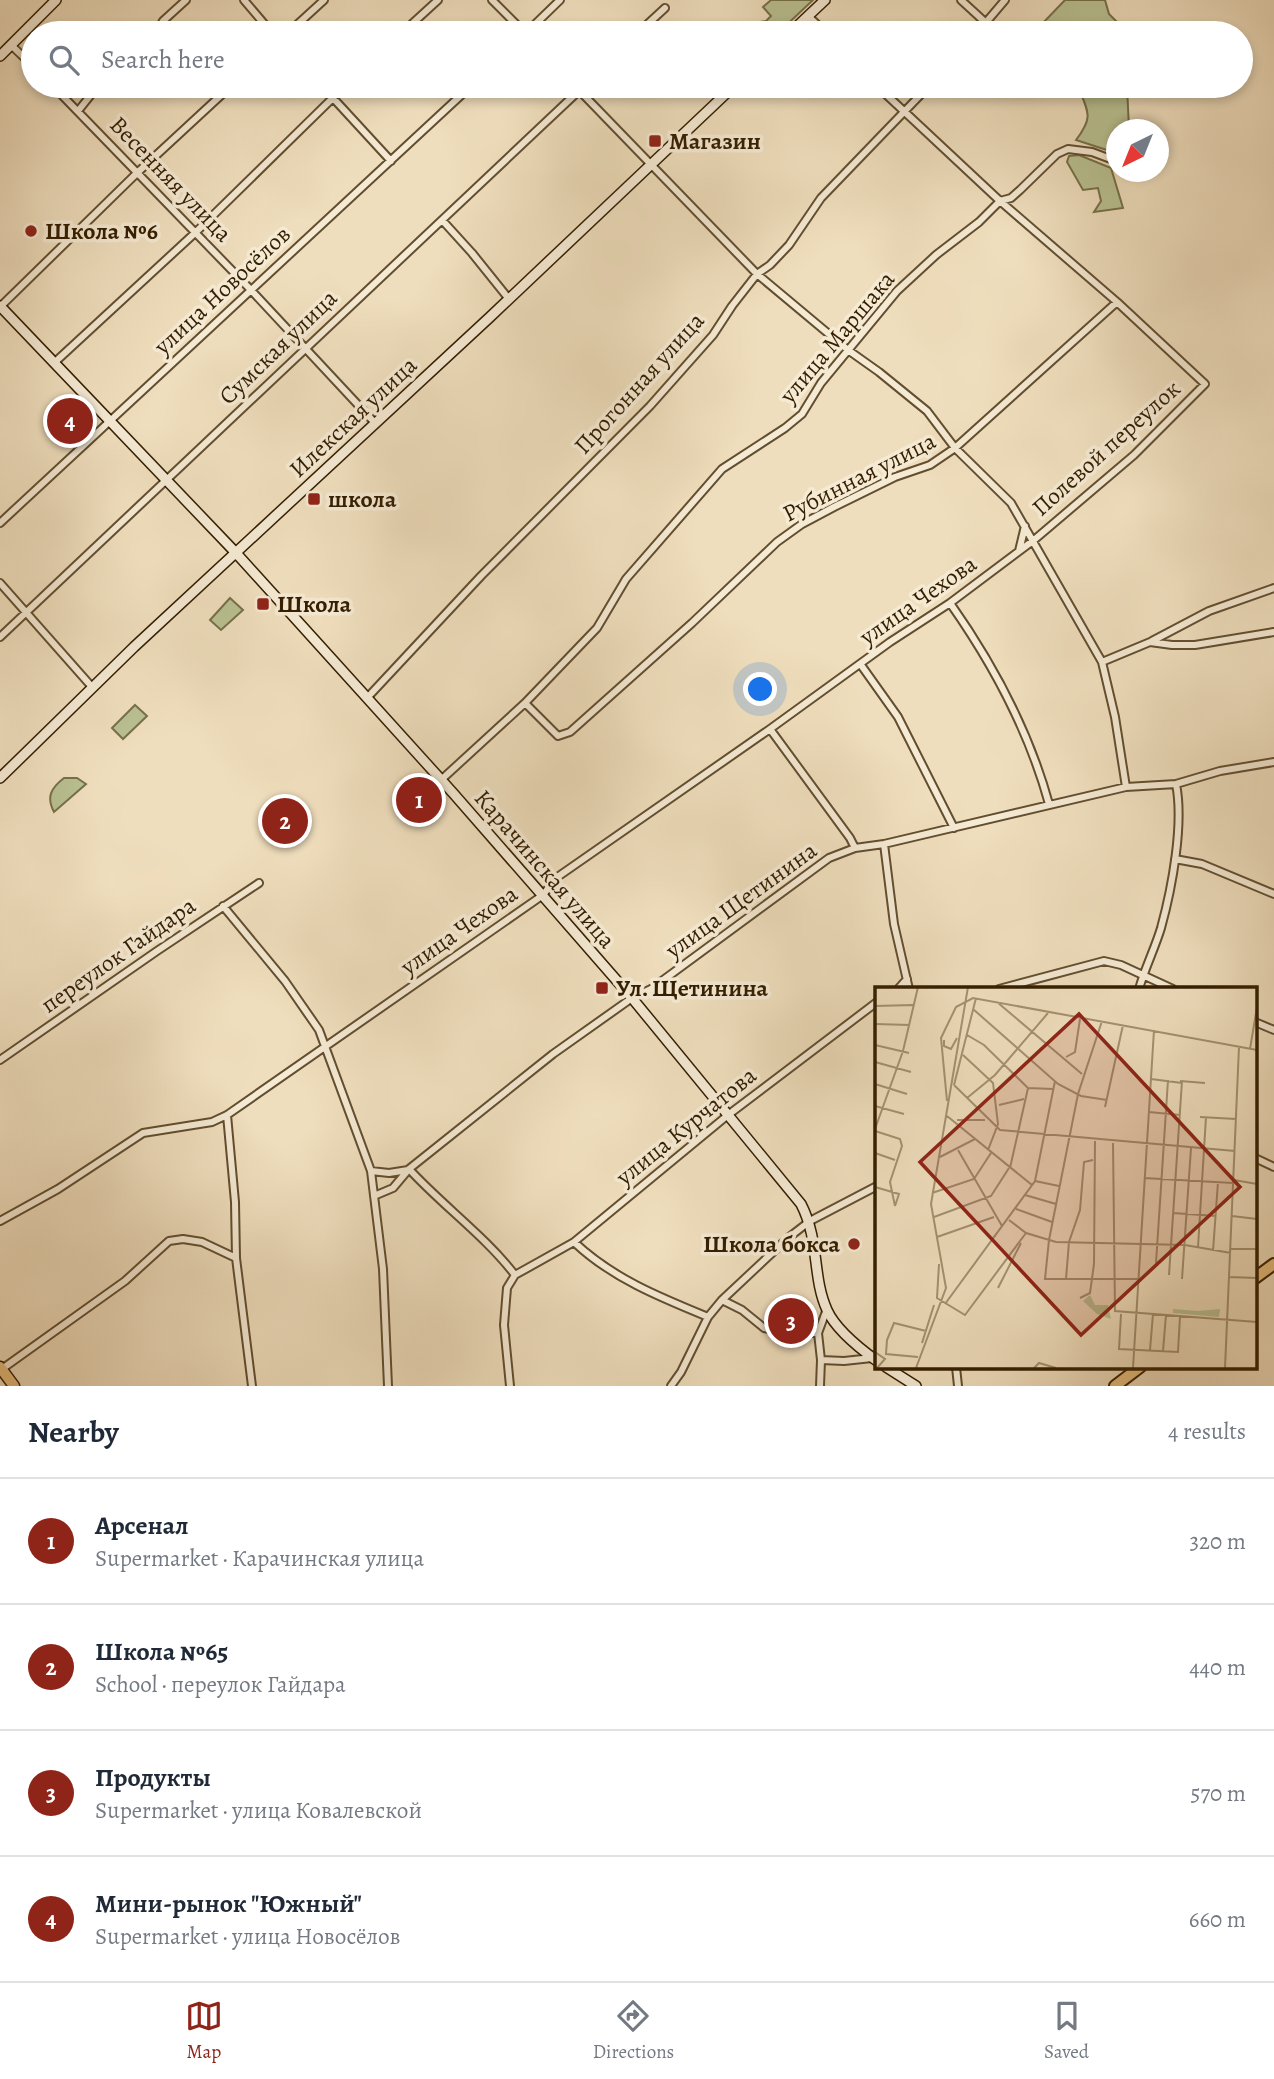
<!DOCTYPE html>
<meta charset="utf-8">
<style>
:root{--surface:#fff;--page:#f6f6f7;--text:#1f2937;--muted:#747a83;--line:#e0e1e3;--accent:#8f2418}
body{margin:0;font-family:Alegreya,serif;background:var(--page);color:var(--text)}
.compass{position:absolute;left:1106px;top:119px;width:63px;height:63px;border-radius:50%;background:var(--surface);box-shadow:0 4px 10px #0003;rotate:223deg}
.you{position:absolute;left:761px;top:690px;width:24px;height:24px;margin:-18px;border:5px solid #fff;border-radius:50%;background:#1a73e8;box-shadow:0 0 0 10px #1a73e833}
.badge{display:grid;place-items:center;width:46px;height:46px;border-radius:50%;background:var(--accent);color:#fff;font-size:23px;font-weight:700}
.pin{position:absolute;translate:-50% -50%;border:4px solid #fff;box-shadow:0 2px 7px #0006}
.list{margin:0;padding:0;list-style:none}
h2{display:flex;justify-content:space-between;align-items:center;height:91px;margin:0;padding:0 28px;font-size:30px}
h2 small{font-size:23px;font-weight:400;color:var(--muted)}
.list li{display:grid;grid-template-columns:46px 1fr auto;gap:21px;align-items:center;box-sizing:border-box;height:126px;padding:0 28px;border-top:2px solid var(--line)}
.list b{display:block;font-size:26px;white-space:nowrap}
.list p{margin:0;font-size:23px;white-space:nowrap;color:var(--muted)}
.list em{font-size:23px;font-style:normal;color:var(--muted)}
.icon{flex:none;width:38px;height:38px;fill:none;stroke:currentColor;stroke-width:2;stroke-linecap:round;stroke-linejoin:round}
.map{position:relative;flex:none;width:1274px;height:1386px;overflow:hidden}
.search{position:absolute;background:var(--surface);box-shadow:0 4px 10px #0003;left:21px;right:21px;top:21px;height:77px;display:flex;align-items:center;gap:18px;box-sizing:border-box;padding:0 24px;border-radius:38px;color:var(--muted);font-size:26px}
.sheet{height:595px;background:var(--surface)}
nav{display:flex;justify-content:space-around;align-items:center;box-sizing:border-box;height:98px;border-top:2px solid var(--line);background:var(--surface);font-size:19px;color:var(--muted)}
nav a{display:grid;justify-items:center;gap:4px}
nav .on{color:var(--accent)}
.map>svg:first-child{display:block}
.green{fill:#b9c192;stroke:#767049;stroke-width:2}
.lines{fill:none;stroke-linecap:round;stroke-linejoin:round}
.street-casing{stroke:#624e2f;stroke-width:10}
.secondary-casing{stroke:#331e00;stroke-width:12}
.primary-casing{stroke:#331e00;stroke-width:13}
.highway-casing{stroke:#331e00;stroke-width:14}
.street{stroke:#f5ead4;stroke-width:6}
.secondary{stroke:#f5ead4;stroke-width:9}
.primary{stroke:#e8bf7e;stroke-width:10}
.highway{stroke:#e8bf7e;stroke-width:10}
.poi-dot{fill:#8f2418;stroke:#f5ead4;stroke-width:2.5}
.labels{text-anchor:middle;dominant-baseline:central;stroke-width:7;stroke-linejoin:round;paint-order:stroke}
.poi-label{font-size:24px;font-weight:bold;fill:#331e00;stroke:#f5ead4;text-anchor:start}
.street-label{font-size:24px;fill:#331e00;stroke:#f5ead4}
.inset-road{fill:none;stroke:#a49171;stroke-width:2}
.view{fill:#8f2418;fill-opacity:0.15;stroke:#8f2418;stroke-width:3.5}
.inset-edge{fill:none;stroke:#331e00;stroke-width:3.5}
</style>
<div class="map">
<svg width="1274" height="1386" viewBox="0 0 1274 1386">
<rect width="100%" height="100%" fill="#efdebd"/>
<filter id="stains"><feTurbulence type="fractalNoise" baseFrequency=".00286" numOctaves="4"/><feColorMatrix values="0 0 0 0 .2 0 0 0 0 .09 0 0 0 0 .02 0 0 0 .5 -.17"/></filter>
<radialGradient id="worn" r=".72"><stop offset=".6" stop-color="#630" stop-opacity="0"/><stop offset="1" stop-color="#630" stop-opacity=".3"/></radialGradient>
<path class="green" d="M771,0H813L778,33H753L745,25L766,21L771,16L763,7Z
M1065,0H1105L1109,14L1123,28L1124,33L1074,31L1047,33L1040,26Z
M1082,86H1127L1129,129L1116,130V153L1076,140C1093,118 1089,113 1079,89Z
M1079,155L1111,168L1123,208L1094,212L1101,201L1098,188L1083,190L1067,162L1069,156Z
M230,598L243,610L221,630L210,620Z
M135,705L147,716L123,739L112,728Z
M64,778H77L86,784L54,812C46,797 51,788 64,778Z"/>
<g class="lines">
<g class="street-casing">
<path id="street" d="M244,0L272,33
M492,0L525,33
M961,0L986,23
M808,16L826,33
M156,33L163,21L186,0
M288,33L324,0
M402,33L438,0
M526,33L560,0
M638,33L665,8
M977,33L1005,0
M11,45L33,66
M53,86L250,289L375,423
M322,86L391,161
M575,86L757,274L848,350L879,372L927,411L955,448L1011,503L1102,662L1115,717L1126,787
M78,111L98,86
M442,220L472,253L509,299
M0,307L137,173L231,86
M54,363L196,232L345,86
M0,523L471,86
M1019,551L1025,526
M0,583L92,687
M950,603C993,664 1029,731 1049,804
M0,637L584,86
M1152,641L1209,611L1274,588
M1102,662L1150,642L1172,645H1195L1274,632
M861,665L898,717L954,828
M367,698L481,576L650,406L713,335L732,306L757,274L770,265L789,245L821,198L929,86
M525,703L558,736L570,732L692,623L777,542L802,524L834,507L895,477L930,465L955,448L1117,302
M770,729L850,838L855,848
M441,780L525,703L597,628L626,579L722,469L785,428L802,414L821,383L897,291L936,255L979,222L1000,201L1011,198L1020,190L1057,154L1068,149L1092,152L1116,161
M884,844L894,924L909,989
M1175,859L1202,864L1274,894
M223,906L285,981L319,1030L371,1171L383,1269L388,1386
M898,989L907,979
M999,989L1104,961L1121,965L1173,989
M1139,989C1145,968 1155,948 1161,928C1172,888 1184,824 1176,784
M1255,1022L1274,1030
M0,1060L157,951L259,883
M227,1115L235,1202L236,1258L252,1386
M1255,1158L1274,1167
M409,1169C443,1206 485,1236 515,1275
M371,1171L389,1173L408,1170
M374,1196L393,1188L409,1169L553,1054L632,998L651,989L829,858L855,848L884,844L1126,787L1176,784L1220,771L1274,762
M0,1221L58,1189L143,1133L212,1122L227,1115L543,895L556,878L770,729L890,642L950,603L1034,540L1134,455L1205,384L1117,302L1000,201L877,86
M574,1242C612,1278 659,1297 708,1317
M722,1300L742,1310L764,1328L790,1333H818
M821,1360L844,1361L872,1358
M956,1367L958,1386
M2,1369L125,1281L169,1241L183,1239L202,1242L236,1258
M510,1386L504,1325L507,1288L515,1275L574,1242L728,1115L877,1002
M671,1386L681,1372L708,1317L722,1300L788,1238L810,1221L877,1186
M820,1386L821,1360L818,1333L827,1309"/>
</g>
<g class="secondary-casing">
<path id="secondary" d="M790,33L825,0
M0,56L56,0
M0,306L236,553L453,793L632,998L801,1204C820,1241 812,1277 827,1310C836,1330 859,1348 877,1361
M0,778L134,647L490,317L734,86
M886,1367L916,1386"/>
</g>
<g class="primary-casing">
<path id="primary" d="M0,1367L14,1386"/>
</g>
<g class="highway-casing">
<path id="highway" d="M1255,1278L1274,1264
M1115,1386L1140,1367"/>
</g>
<use href="#street" class="street"/>
<use href="#secondary" class="secondary"/>
<use href="#primary" class="primary"/>
<use href="#highway" class="highway"/>
</g>
<g class="poi-dot">
<rect x="648" y="134" width="14" height="14" rx="3.5"/>
<circle cx="31" cy="231" r="7"/>
<rect x="307" y="492" width="14" height="14" rx="3.5"/>
<rect x="256" y="597" width="14" height="14" rx="3.5"/>
<rect x="595" y="981" width="14" height="14" rx="3.5"/>
<circle cx="854" cy="1244" r="7"/>
</g>
<g class="labels">
<g class="poi-label">
<text x="669" y="141">Магазин</text>
<text x="45" y="231">Школа №6</text>
<text x="328" y="499">школа</text>
<text x="277" y="604">Школа</text>
<text x="616" y="988">Ул. Щетинина</text>
<text x="840" y="1244" text-anchor="end">Школа бокса</text>
</g>
<g class="street-label">
<text transform="translate(171 179) rotate(46)">Весенняя улица</text>
<text transform="translate(222 290) rotate(-43)">улица Новосёлов</text>
<text transform="translate(837 337) rotate(-50)">улица Маршака</text>
<text transform="translate(278 347) rotate(-44)">Сумская улица</text>
<text transform="translate(639 383) rotate(-48)">Прогонная улица</text>
<text transform="translate(353 417) rotate(-43)">Илекская улица</text>
<text transform="translate(1106 448) rotate(-42)">Полевой переулок</text>
<text transform="translate(859 477) rotate(-27)">Рубинная улица</text>
<text transform="translate(918 600) rotate(-35)">улица Чехова</text>
<text transform="translate(545 869) rotate(49)">Карачинская улица</text>
<text transform="translate(741 900) rotate(-36)">улица Щетинина</text>
<text transform="translate(459 930) rotate(-35)">улица Чехова</text>
<text transform="translate(118 955) rotate(-35)">переулок Гайдара</text>
<text transform="translate(686 1126) rotate(-39)">улица Курчатова</text>
</g>
</g>
<g transform="translate(875 987)">
<rect width="382" height="382" fill="#efdebd"/>
<path d="M215,308L220,318H233L236,332L222,327L208,314ZM298,322L323,324L345,322L344,330L298,326Z" fill="#b9c192"/>
<path class="inset-road" d="M122,15L207,87M0,19L38,18M98,22L183,97L206,109L232,113M227,34L203,107L174,253L170,292H263M0,37L35,38M92,48L109,58L153,101M69,53V59L76,62L82,51M0,58L34,66M375,62L382,20M88,68L118,96L123,137L113,163M191,70L200,65L205,32M0,75L36,85M276,92L307,96M305,94L330,96M0,97L32,107M79,98L125,143L360,164M79,98L101,11M153,101L178,102M92,111L120,88L173,26M72,114L66,51L81,20L98,11L382,63M124,118L149,112M0,119L29,127M230,120L248,38M274,125L305,128M72,129L157,198M325,130L361,132M82,133H110M0,142L28,64L43,0M0,144L25,152L27,159L15,195L20,219M238,156L240,324L382,335M83,163L127,239M0,166L20,173M63,171L100,152M135,181L153,101M269,191L358,196M359,193L382,197M160,194L184,199M0,200L24,207L20,219M57,206L99,192L116,166M150,208L181,217M141,222L177,235M298,226L341,229M357,229L382,232M59,230L116,209L134,181M134,233L151,246L181,255L310,258L356,266M62,250L119,230M323,260L331,130M356,262H382M338,264L343,195M281,276L293,93M64,277L62,311L90,328L151,246M294,288L307,94M354,290L382,291M191,292L194,255L205,223L209,175L218,173M307,292L316,161M123,301L146,256M205,311L215,306L219,277L220,154M70,317L160,194L180,94M246,327L244,362L303,365L305,329M47,356L59,318M275,363L278,327M288,364L291,328M0,365L10,372L2,381M43,370L11,367L12,353L19,336L51,344M41,381L71,301L56,217L93,0M159,381L164,376L181,381M258,381L279,43M350,381L364,60"/>
<path class="view" d="M204,27L365,200L206,348L45,175Z"/>
<rect width="382" height="382" class="inset-edge"/>
</g>
<rect width="100%" height="100%" filter="url(#stains)"/>
<rect width="100%" height="100%" fill="url(#worn)"/>
</svg>
<svg class="compass" viewBox="-18 -18 36 36"><path d="M0-13l5 13h-10z" fill="#e53935"/><path d="M0 13l5-13h-10z" fill="#747a83"/></svg>
<div class="you"></div>
<div class="pin badge" style="left:419px;top:800px">1</div>
<div class="pin badge" style="left:285px;top:821px">2</div>
<div class="pin badge" style="left:791px;top:1321px">3</div>
<div class="pin badge" style="left:70px;top:421px">4</div>
<div class="search"><svg class="icon" aria-label="search" viewBox="0 0 24 24"><circle cx="10" cy="10" r="6"/><path d="M15 15l6 6"/></svg>Search here</div>
</div>
<section class="sheet">
<h2>Nearby<small>4 results</small></h2>
<ul class="list">
<li><span class="badge">1</span><div><b>Арсенал</b><p>Supermarket · Карачинская улица</p></div><em>320 m</em></li>
<li><span class="badge">2</span><div><b>Школа №65</b><p>School · переулок Гайдара</p></div><em>440 m</em></li>
<li><span class="badge">3</span><div><b>Продукты</b><p>Supermarket · улица Ковалевской</p></div><em>570 m</em></li>
<li><span class="badge">4</span><div><b>Мини-рынок &quot;Южный&quot;</b><p>Supermarket · улица Новосёлов</p></div><em>660 m</em></li>
</ul>
</section>
<nav>
<a class="on"><svg class="icon" aria-label="map" viewBox="0 0 24 24"><path d="M3 6l6-2 6 2 6-2v14l-6 2-6-2-6 2zM9 4v14M15 6v14"/></svg>Map</a>
<a><svg class="icon" aria-label="directions" viewBox="0 0 24 24"><path d="M12 3l9 9-9 9-9-9zM9 14v-3h6M13 9l2 2-2 2"/></svg>Directions</a>
<a><svg class="icon" aria-label="saved" viewBox="0 0 24 24"><path d="M7 4h10v16l-5-4-5 4z"/></svg>Saved</a>
</nav>
